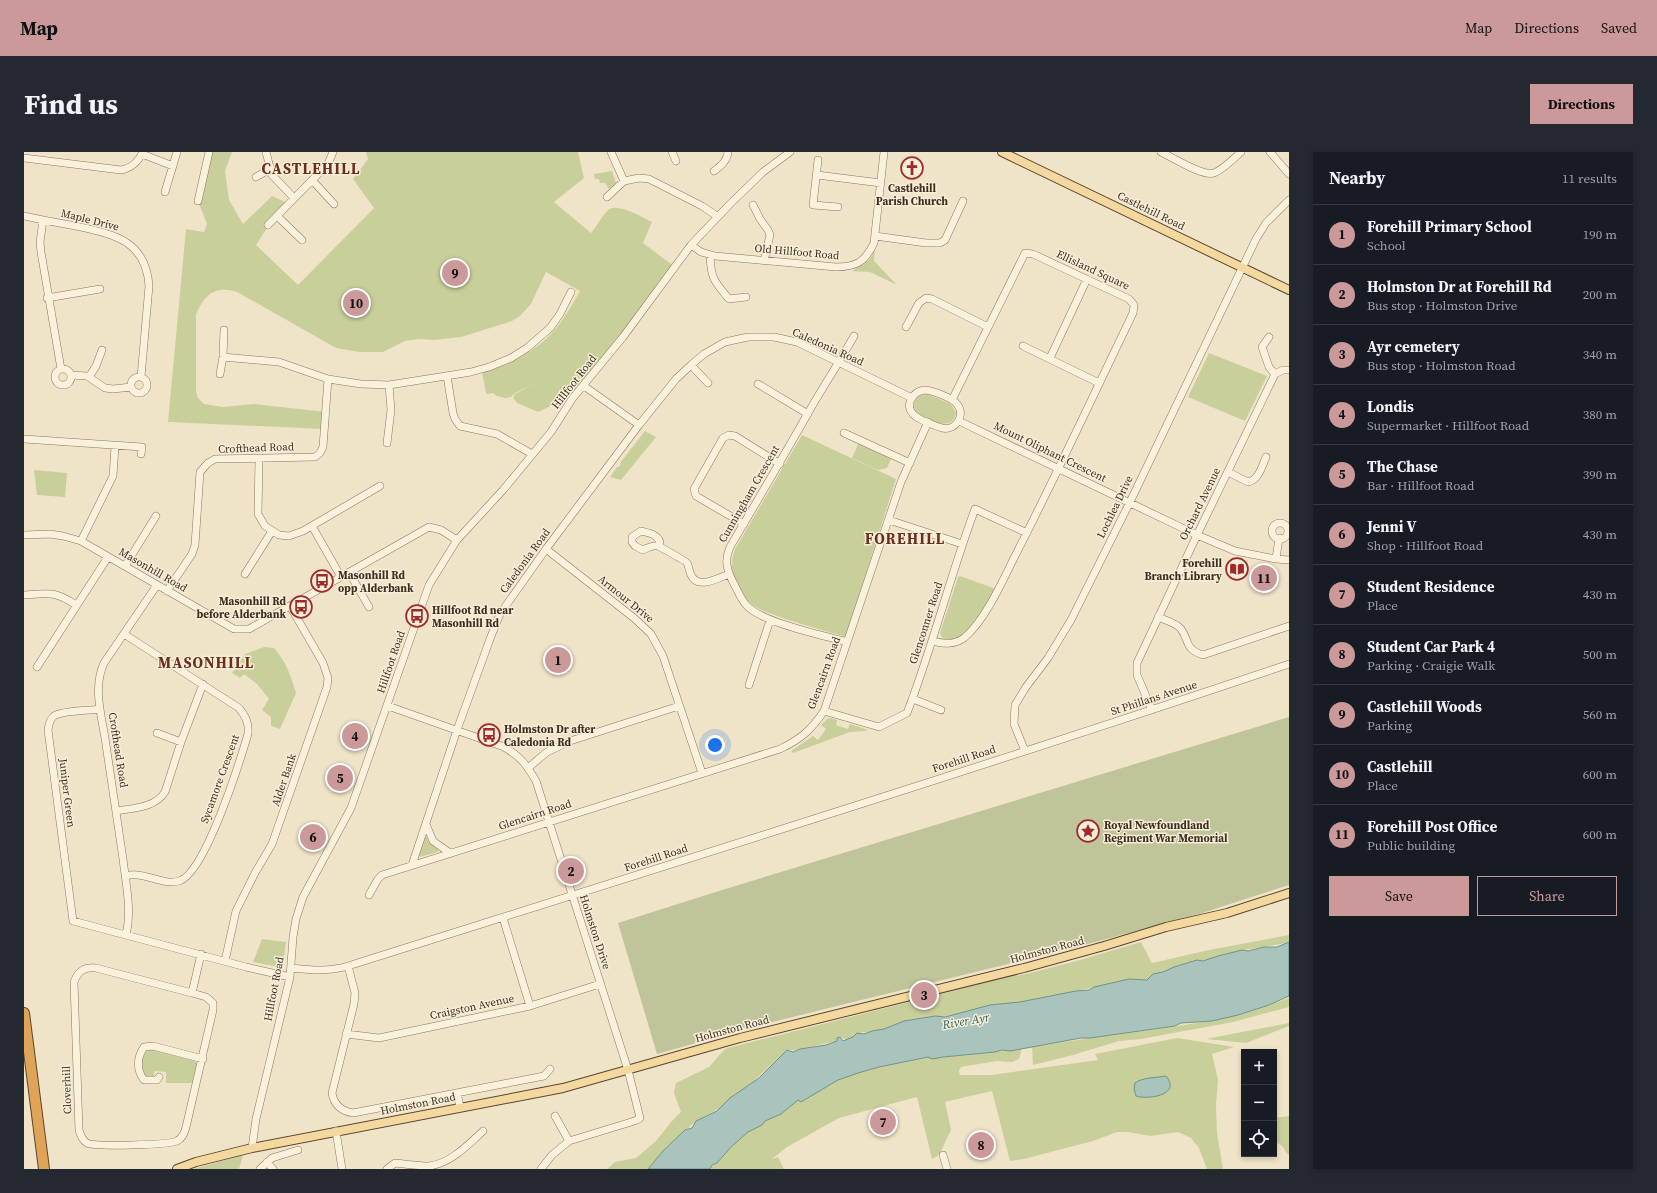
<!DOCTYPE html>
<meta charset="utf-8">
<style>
:root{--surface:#171b24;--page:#242831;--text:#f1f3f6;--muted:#9ea1a6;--line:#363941;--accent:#cc999b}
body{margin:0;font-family:"Source Serif 4",serif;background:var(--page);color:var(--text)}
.controls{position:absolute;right:12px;bottom:12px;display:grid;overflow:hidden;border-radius:0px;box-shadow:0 2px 6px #0003}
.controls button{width:36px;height:36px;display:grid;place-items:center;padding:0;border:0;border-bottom:1px solid var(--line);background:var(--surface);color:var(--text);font:20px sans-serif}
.you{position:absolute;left:691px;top:593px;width:14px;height:14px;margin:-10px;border:3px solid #fff;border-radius:50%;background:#1a73e8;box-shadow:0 0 0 6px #1a73e833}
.badge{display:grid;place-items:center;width:26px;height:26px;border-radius:50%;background:var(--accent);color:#111;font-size:13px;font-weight:700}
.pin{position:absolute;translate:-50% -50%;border:2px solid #fff;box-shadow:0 1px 4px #0006}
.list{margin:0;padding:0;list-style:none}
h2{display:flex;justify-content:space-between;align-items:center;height:52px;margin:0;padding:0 16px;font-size:17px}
h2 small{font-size:13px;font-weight:400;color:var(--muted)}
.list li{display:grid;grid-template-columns:26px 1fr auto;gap:12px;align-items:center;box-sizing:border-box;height:60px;padding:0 16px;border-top:1px solid var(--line)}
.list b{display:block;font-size:15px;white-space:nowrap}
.list p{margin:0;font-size:13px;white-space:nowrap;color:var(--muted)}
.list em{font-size:13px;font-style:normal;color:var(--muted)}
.actions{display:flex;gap:8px;padding:12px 16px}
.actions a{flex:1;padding:9px 0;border:1px solid var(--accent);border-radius:0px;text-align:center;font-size:14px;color:var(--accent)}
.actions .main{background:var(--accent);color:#111}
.icon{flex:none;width:22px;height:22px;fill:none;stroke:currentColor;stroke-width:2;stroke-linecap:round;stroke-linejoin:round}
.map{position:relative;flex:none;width:1265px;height:1017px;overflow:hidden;border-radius:0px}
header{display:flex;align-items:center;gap:24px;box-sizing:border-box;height:56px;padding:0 20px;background:var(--accent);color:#111}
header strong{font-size:19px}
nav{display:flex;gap:22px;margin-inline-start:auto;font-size:14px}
.intro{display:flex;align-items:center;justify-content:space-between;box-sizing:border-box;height:96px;padding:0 24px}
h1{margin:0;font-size:28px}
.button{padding:10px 18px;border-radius:0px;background:var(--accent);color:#111;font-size:14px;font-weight:700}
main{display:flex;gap:24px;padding:0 24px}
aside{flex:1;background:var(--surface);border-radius:0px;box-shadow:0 2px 6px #0003}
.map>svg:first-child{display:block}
.green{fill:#c9cf9b}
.cemetery{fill:#bfc49a}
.water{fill:#a9c4bc;stroke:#6f938a}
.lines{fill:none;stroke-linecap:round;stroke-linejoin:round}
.minor-casing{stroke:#8d765c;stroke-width:8}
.major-casing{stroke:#5b4430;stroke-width:10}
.highway-casing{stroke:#5b4430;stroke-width:12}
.minor{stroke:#faf1dc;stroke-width:7}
.major{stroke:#f3d9a0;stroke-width:8}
.highway{stroke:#e0a458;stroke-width:10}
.labels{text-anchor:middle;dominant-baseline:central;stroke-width:3;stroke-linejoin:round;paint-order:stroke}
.poi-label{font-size:11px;font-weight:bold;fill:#3d2e20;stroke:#f7eed8;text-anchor:start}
.street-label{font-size:11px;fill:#3d2e20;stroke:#f7eed8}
.water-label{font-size:12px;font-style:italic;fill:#2f5d5a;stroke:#f7eed8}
.district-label{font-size:15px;font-weight:bold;letter-spacing:1px;fill:#6b2e1e;stroke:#f7eed8}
</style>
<header>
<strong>Map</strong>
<nav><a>Map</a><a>Directions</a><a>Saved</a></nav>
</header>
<div class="intro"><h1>Find us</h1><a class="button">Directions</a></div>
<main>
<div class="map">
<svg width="1265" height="1017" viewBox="0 0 1265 1017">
<rect width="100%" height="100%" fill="#f0e4c8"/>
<path class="green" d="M185,0H208L201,19L205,48L219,72L248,44L261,50C252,65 241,78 232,93L274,133L350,56L329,27L344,7L342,0H554L560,26L530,50L567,81C573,74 578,64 584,58C593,50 620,66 628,70L619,91L651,115L560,234L529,253L514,260L493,251L489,246L491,242L510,232L491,241L487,245L481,246L473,244L469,241L464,242L462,241L458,220C489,213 518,196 537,170C544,160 550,149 556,139L522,120L507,152L496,164L488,169L437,185L410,188L394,187L381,189L359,200H335L312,196L213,140C191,133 180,143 172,163V240L174,246L180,252L199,255L230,252L302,260L301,277L144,270L162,77L180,80L183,72L174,49Z
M588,19L592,31L585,37L581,31H576L575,27H571L570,22Z
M851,98L850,109L873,133L846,120L828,119L846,107Z
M1185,201L1243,224L1221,269L1164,245Z
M903,242L927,252L932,260C930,281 903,269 894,261C885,253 893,242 903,242Z
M621,279L632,285L597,328L586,325L593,315H595L597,312L596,311Z
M778,283L872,327L822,485C802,479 739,463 726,451C717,442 706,422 708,409C708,405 710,401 711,397Z
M835,290L867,307L863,316L854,318L828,306Z
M10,318L43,321L41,345L13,343Z
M936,424L972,437C963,452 944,488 925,488C920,488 918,486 916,481L934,425Z
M240,495L250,496C262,509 267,524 272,541L256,577L247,574V565L238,558L245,547L233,532L220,522L216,526L208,521L221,502Z
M806,566L813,568L812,573L824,577L826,572L844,578L841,579L826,580L769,601L767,599L789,584L794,588L802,577L797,573L803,567Z
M400,685H403L405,690L414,697V700L396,705L394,702Z
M1265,783V790L1263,791L1214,799L1132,822L1125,827L1095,830L1004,849L963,855L923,864L890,867L876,870L867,875L855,879L833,881L829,885L823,888L816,885L813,889L771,898H763L730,929L703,949L698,955L672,969L639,999L624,1017H583L591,1010L612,1006L632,989L647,970L657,960L650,941L652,931L685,915L700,898L704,896L984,825L1002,822L1056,808L1117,790L1128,811L1185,798Z
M238,787L262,790L259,814L255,815L229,810Z
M1265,846V855L1209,870L1117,887L1095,889L1049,903L1009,913L1008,895C1076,883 1146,878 1213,863C1230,859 1248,852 1265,846Z
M1265,871V874L1222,891L1182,887Z
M1153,886L1210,895L1188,902L1194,928L1192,953L1193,981L1199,1017H1183L1175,996L1167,986L1154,980L1126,984L1104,980H1093L1069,989L1000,1007L986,1009L968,939L921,950L927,978L915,1003L908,1007L893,945L815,966L763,995L748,1007L754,1005L760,1017H684L693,1011L707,995L724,980L738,973L741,969L757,962L774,948L798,938L814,928L834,921L855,915L904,905L908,907L919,905L971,900C980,898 989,899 998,896L995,907L988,910L973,909L937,915L935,919L936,923H968L1074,908L1071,902Z
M127,897L171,909L173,912L169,931H142V920L130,919V926H124L120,923C117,913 114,902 127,897Z
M1265,964V1002H1263C1260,996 1257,990 1250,991V966Z
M219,1003L215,1017H169Z"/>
<path class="cemetery" d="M1265,565V733L1175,762L1049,796L736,873L633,902L594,771L695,739Z"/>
<path class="water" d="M1265,790V844L1245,853L1214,863L1188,869L1157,871L1151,874L1066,886H1057L986,899L978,898L971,900L919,905L908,907L904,905L855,915L834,921L814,928L777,950L774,948L757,962L741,969L738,973L724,980L707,995L693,1011L688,1013L686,1017H624L639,999L661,978L668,976L672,969L693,959L706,946L735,926L763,898L769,900L776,897L802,893L813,889V886L816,885L819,889L829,885L833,881L840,882L848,879L860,877L880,869L911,864L921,865L966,853L996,850L1052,839L1065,838L1070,835L1105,827L1123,828L1129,822L1139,820L1150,815L1173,808L1179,809L1194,804L1218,798L1224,799L1240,795H1253Z
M1142,924C1158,943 1124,948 1112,944L1110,937L1111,931C1119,925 1132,926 1142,924Z"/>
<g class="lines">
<g class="minor-casing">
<path id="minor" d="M242,0L248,23L270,46
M587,0L600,29L615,26L625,27L678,54L693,64
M648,0L652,9
M1137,0C1148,5 1179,25 1190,21C1200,17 1209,7 1217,0
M1246,0L1265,22
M118,2L149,14
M0,6L97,18C108,16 114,10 119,0
M794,8L789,53L814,55
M690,19C697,14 703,9 704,0
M793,23L857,31
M232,25L246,17
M288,28L310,52
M141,40L153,0
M583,45L600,29
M174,49L185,0
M729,53L736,67L744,78L746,83L740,109
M0,64C17,68 34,71 52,74C89,82 122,88 125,134L117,225
M253,64L278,88
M19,68L16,90L17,100L37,217
M244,73L304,12L309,0
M851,84L902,91H916L921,88L939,49
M667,93L677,100L691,104L812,115C832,115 841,110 850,91L860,0
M686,103C687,127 690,129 705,147L722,145
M23,146L76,137
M882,175L895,151L902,146L908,147L964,175
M1245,185L1238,195L1245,215L1251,222
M999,194L1075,231
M199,205L255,210L304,227L337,232L365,233L447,220L465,215L487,206L503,196L526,176L536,162L547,140
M1026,206L1063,127
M667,213L684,231
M31 225a8 8 0 1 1 16 0a8 8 0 1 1-16 0Z
M196,222L199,205L200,178
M1251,222L1259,218H1265
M47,223L63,224L81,236L89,237L107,235
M423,224L429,261L431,267L436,274L473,282L508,302
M107 233a8 8 0 1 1 16 0a8 8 0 1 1-16 0Z
M65,225L72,214L78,198
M734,232L784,262
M560,234L615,273
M900,238C907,238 929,246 933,252C942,263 932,279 918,276C912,274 895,268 890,263C880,254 888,240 900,238Z
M935,269L1173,383L1211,399L1252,407L1265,408
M820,281L886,311
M0,287L118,295L117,302
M363,291L367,258L365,233
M235,307L234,362L241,374L255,383L265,384L279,379L356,334
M1204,320L1224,330C1235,328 1238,314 1242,305
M865,368L938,392
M1248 379a8 8 0 1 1 16 0a8 8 0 1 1-16 0Z
M720,372L672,344L670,337L699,286L705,283L711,284L756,312
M288,374L317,425
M0,383L26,382L39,384L57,389L210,477H225L405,375L417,378L433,388
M57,389L89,324L91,294
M634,394L636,390C633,382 625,381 617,379L608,385V390L611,394L619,398C623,396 629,393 634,394C636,395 662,409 663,411C665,414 665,419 667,423C674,438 694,426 705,422
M522,397L610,466L627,482L639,504L678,621
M1252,407L1255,386
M101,414L132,364
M325,420L345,455
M221,422L248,379
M143,439L168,402L171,393L176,320L184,311L191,307L291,305L296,301L299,295L304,227
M1,443C25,441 31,439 52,453
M1134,465C1141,468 1153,471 1157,477C1166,489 1160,497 1179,503L1265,474
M100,482L215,556C222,565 225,571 224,582C216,609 181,722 155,729C141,733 127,724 113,723C109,722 105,723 101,724
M908,489C920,492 930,493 940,486C961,469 979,428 991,404C1032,324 1070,242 1109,161L1110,153L1105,147L1009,102L1001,101L928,248
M823,490C798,483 740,471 723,454C717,448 713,437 709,430C703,418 700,408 706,395C732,351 758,307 783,263C798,236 815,211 830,184
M13,515L84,405
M725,533L746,468
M889,547L917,558
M364,554L480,595C497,605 502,612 512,629L604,918L616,966L613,968L604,971L545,989L528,1003L517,1017
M76,557C65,559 40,558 30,564C25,568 25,573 24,578L49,769L222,815L266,825
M1128,558L1113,523V511L1173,383L1251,222
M800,559L855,575L883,561C909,494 926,424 951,357L1003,381
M133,581L157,590
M1001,599L990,572L991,553L1002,535L1024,506L1047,468L1106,350L1232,87L1242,71L1265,48
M504,616L523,600L546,589L655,554
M92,659C109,656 131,656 141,640L157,590L179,532
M402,672L409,689L426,701
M388,713L433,578L466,487L476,462L522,397L615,273L652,227L667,213L680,202L701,190L724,185H750L773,190L888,246
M345,743L354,727L358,723L756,597C777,587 787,578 800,559L877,330L904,270
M479,766L506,854
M102,783C108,758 102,733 99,707C93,667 87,627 81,586C77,562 69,535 80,511L133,433
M201,809L212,759L231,721L248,692L303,535L304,526L299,511L266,454
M324,814L331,841L330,852L308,941C310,953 317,959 329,961L520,924L526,917
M267,816C287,818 304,820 324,814C638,715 953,617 1265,512
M168,841L182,845L189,851V858L163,971C161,979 160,985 153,989C145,993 70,995 63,991C58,988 57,984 55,978L50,830C54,819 60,815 72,816L168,841L177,802
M322,882L355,886L506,854L576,832
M135,925L133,928H120C112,918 113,905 120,895L129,894L179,907
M433,941L436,955
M531,964L545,989
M312,979L318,1017
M228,996L232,967L266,825L269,785L272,767L279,745L327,656L405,433L433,388L479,338L527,280L548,247L599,185L667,93L706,52L739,20L766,0
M919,1003L923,1017
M243,1010L249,1017
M236,1017L248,1006L274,998
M363,1017L371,1011C382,1012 394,1014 405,1014C426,1012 445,992 459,979"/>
</g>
<g class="major-casing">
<path id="major" d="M978,0L1265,138
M153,1017L172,1010L228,996L539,936L716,886L1000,816L1080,794L1142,775L1203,761L1265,741"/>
</g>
<g class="highway-casing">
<path id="highway" d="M0,861L20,1017"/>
</g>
<use href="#minor" class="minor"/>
<use href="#major" class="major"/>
<use href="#highway" class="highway"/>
</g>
<defs>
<g id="church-ring" transform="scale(1.15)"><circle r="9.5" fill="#f7eed8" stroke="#9e2a2b" stroke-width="1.5"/><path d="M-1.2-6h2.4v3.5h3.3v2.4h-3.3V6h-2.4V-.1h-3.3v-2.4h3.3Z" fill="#9e2a2b"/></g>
<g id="library-ring" transform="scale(1.15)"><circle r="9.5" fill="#f7eed8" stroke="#9e2a2b" stroke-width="1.5"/><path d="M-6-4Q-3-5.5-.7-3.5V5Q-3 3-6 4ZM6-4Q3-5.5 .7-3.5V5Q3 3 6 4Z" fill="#9e2a2b"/></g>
<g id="bus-ring" transform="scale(1.15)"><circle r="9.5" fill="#f7eed8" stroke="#9e2a2b" stroke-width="1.5"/><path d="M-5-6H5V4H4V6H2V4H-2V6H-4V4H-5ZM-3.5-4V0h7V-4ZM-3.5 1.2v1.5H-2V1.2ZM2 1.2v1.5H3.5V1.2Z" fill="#9e2a2b"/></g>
<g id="sight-ring" transform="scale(1.15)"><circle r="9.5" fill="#f7eed8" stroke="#9e2a2b" stroke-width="1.5"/><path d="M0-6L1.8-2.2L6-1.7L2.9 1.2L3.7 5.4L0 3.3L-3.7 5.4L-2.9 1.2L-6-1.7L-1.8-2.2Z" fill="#9e2a2b"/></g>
</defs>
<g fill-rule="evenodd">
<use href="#church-ring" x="888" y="16"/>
<use href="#library-ring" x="1213" y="417"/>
<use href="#bus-ring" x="298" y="429"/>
<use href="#bus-ring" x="277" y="455"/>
<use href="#bus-ring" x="393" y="464"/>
<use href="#bus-ring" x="465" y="583"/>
<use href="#sight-ring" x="1064" y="679"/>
</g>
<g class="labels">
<g class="poi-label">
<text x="888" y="36" text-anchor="middle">Castlehill<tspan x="888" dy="13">Parish Church</tspan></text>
<text x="1198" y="411" text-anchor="end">Forehill<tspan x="1198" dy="13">Branch Library</tspan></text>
<text x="314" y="423">Masonhill Rd<tspan x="314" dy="13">opp Alderbank</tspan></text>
<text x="262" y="449" text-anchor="end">Masonhill Rd<tspan x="262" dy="13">before Alderbank</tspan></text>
<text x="408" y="458">Hillfoot Rd near<tspan x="408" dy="13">Masonhill Rd</tspan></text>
<text x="480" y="577">Holmston Dr after<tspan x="480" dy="13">Caledonia Rd</tspan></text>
<text x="1080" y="673">Royal Newfoundland<tspan x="1080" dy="13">Regiment War Memorial</tspan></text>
</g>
<g class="street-label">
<text transform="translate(1127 59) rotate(26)">Castlehill Road</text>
<text transform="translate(66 68) rotate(14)">Maple Drive</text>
<text transform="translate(773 100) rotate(5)">Old Hillfoot Road</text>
<text transform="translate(1069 118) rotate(25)">Ellisland Square</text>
<text transform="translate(804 195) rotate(24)">Caledonia Road</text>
<text transform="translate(550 230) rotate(-52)">Hillfoot Road</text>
<text transform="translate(232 296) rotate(-2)">Crofthead Road</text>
<text transform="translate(1026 300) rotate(26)">Mount Oliphant Crescent</text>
<text transform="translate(725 342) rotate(-60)">Cunningham Crescent</text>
<text transform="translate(1176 352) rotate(-64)">Orchard Avenue</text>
<text transform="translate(1091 355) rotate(-64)">Lochlea Drive</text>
<text transform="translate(501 409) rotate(-54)">Caledonia Road</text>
<text transform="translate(129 418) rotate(30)">Masonhill Road</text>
<text transform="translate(602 447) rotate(39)">Armour Drive</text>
<text transform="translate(902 471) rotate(-72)">Glenconner Road</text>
<text transform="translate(367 510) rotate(-71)">Hillfoot Road</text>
<text transform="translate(800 521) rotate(-70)">Glencairn Road</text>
<text transform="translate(1130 546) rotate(-18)">St Phillans Avenue</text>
<text transform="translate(94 598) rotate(81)">Crofthead Road</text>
<text transform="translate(940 607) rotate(-18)">Forehill Road</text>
<text transform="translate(196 627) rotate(-70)">Sycamore Crescent</text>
<text transform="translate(260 628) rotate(-71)">Alder Bank</text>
<text transform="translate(43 641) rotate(83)">Juniper Green</text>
<text transform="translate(511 663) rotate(-18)">Glencairn Road</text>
<text transform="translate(632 706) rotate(-18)">Forehill Road</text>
<text transform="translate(571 780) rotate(72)">Holmston Drive</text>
<text transform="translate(1023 798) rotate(-15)">Holmston Road</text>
<text transform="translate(250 837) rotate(-79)">Hillfoot Road</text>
<text transform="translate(448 855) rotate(-12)">Craigston Avenue</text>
<text transform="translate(708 877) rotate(-15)">Holmston Road</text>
<text transform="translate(43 938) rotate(-92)">Cloverhill</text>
<text transform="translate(394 952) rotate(-11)">Holmston Road</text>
</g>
<g class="water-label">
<text transform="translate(942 869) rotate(-10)">River Ayr</text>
</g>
<g class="district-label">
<text x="287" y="16">CASTLEHILL</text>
<text x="881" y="386">FOREHILL</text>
<text x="182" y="510">MASONHILL</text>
</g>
</g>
</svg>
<div class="controls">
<button>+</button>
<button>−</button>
<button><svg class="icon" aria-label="locate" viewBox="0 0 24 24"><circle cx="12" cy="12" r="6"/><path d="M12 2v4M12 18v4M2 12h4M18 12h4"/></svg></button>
</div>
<div class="you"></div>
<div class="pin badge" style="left:534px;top:508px">1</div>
<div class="pin badge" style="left:547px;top:719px">2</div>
<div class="pin badge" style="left:900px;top:843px">3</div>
<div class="pin badge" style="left:331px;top:584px">4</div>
<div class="pin badge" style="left:316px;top:626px">5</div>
<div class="pin badge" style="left:289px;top:685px">6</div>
<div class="pin badge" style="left:859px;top:970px">7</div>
<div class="pin badge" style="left:957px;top:993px">8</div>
<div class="pin badge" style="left:431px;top:121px">9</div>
<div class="pin badge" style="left:332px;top:151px">10</div>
<div class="pin badge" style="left:1240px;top:426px">11</div>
</div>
<aside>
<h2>Nearby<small>11 results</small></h2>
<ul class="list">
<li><span class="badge">1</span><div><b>Forehill Primary School</b><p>School</p></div><em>190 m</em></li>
<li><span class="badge">2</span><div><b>Holmston Dr at Forehill Rd</b><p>Bus stop · Holmston Drive</p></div><em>200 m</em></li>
<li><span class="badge">3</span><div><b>Ayr cemetery</b><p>Bus stop · Holmston Road</p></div><em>340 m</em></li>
<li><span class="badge">4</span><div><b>Londis</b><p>Supermarket · Hillfoot Road</p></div><em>380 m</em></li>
<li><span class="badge">5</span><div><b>The Chase</b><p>Bar · Hillfoot Road</p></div><em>390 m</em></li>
<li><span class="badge">6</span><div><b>Jenni V</b><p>Shop · Hillfoot Road</p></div><em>430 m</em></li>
<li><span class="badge">7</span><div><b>Student Residence</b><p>Place</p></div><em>430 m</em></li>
<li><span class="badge">8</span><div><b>Student Car Park 4</b><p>Parking · Craigie Walk</p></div><em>500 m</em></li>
<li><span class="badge">9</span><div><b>Castlehill Woods</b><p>Parking</p></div><em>560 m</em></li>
<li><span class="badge">10</span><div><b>Castlehill</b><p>Place</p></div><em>600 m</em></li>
<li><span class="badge">11</span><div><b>Forehill Post Office</b><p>Public building</p></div><em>600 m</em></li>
</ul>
<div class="actions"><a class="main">Save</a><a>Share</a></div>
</aside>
</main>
